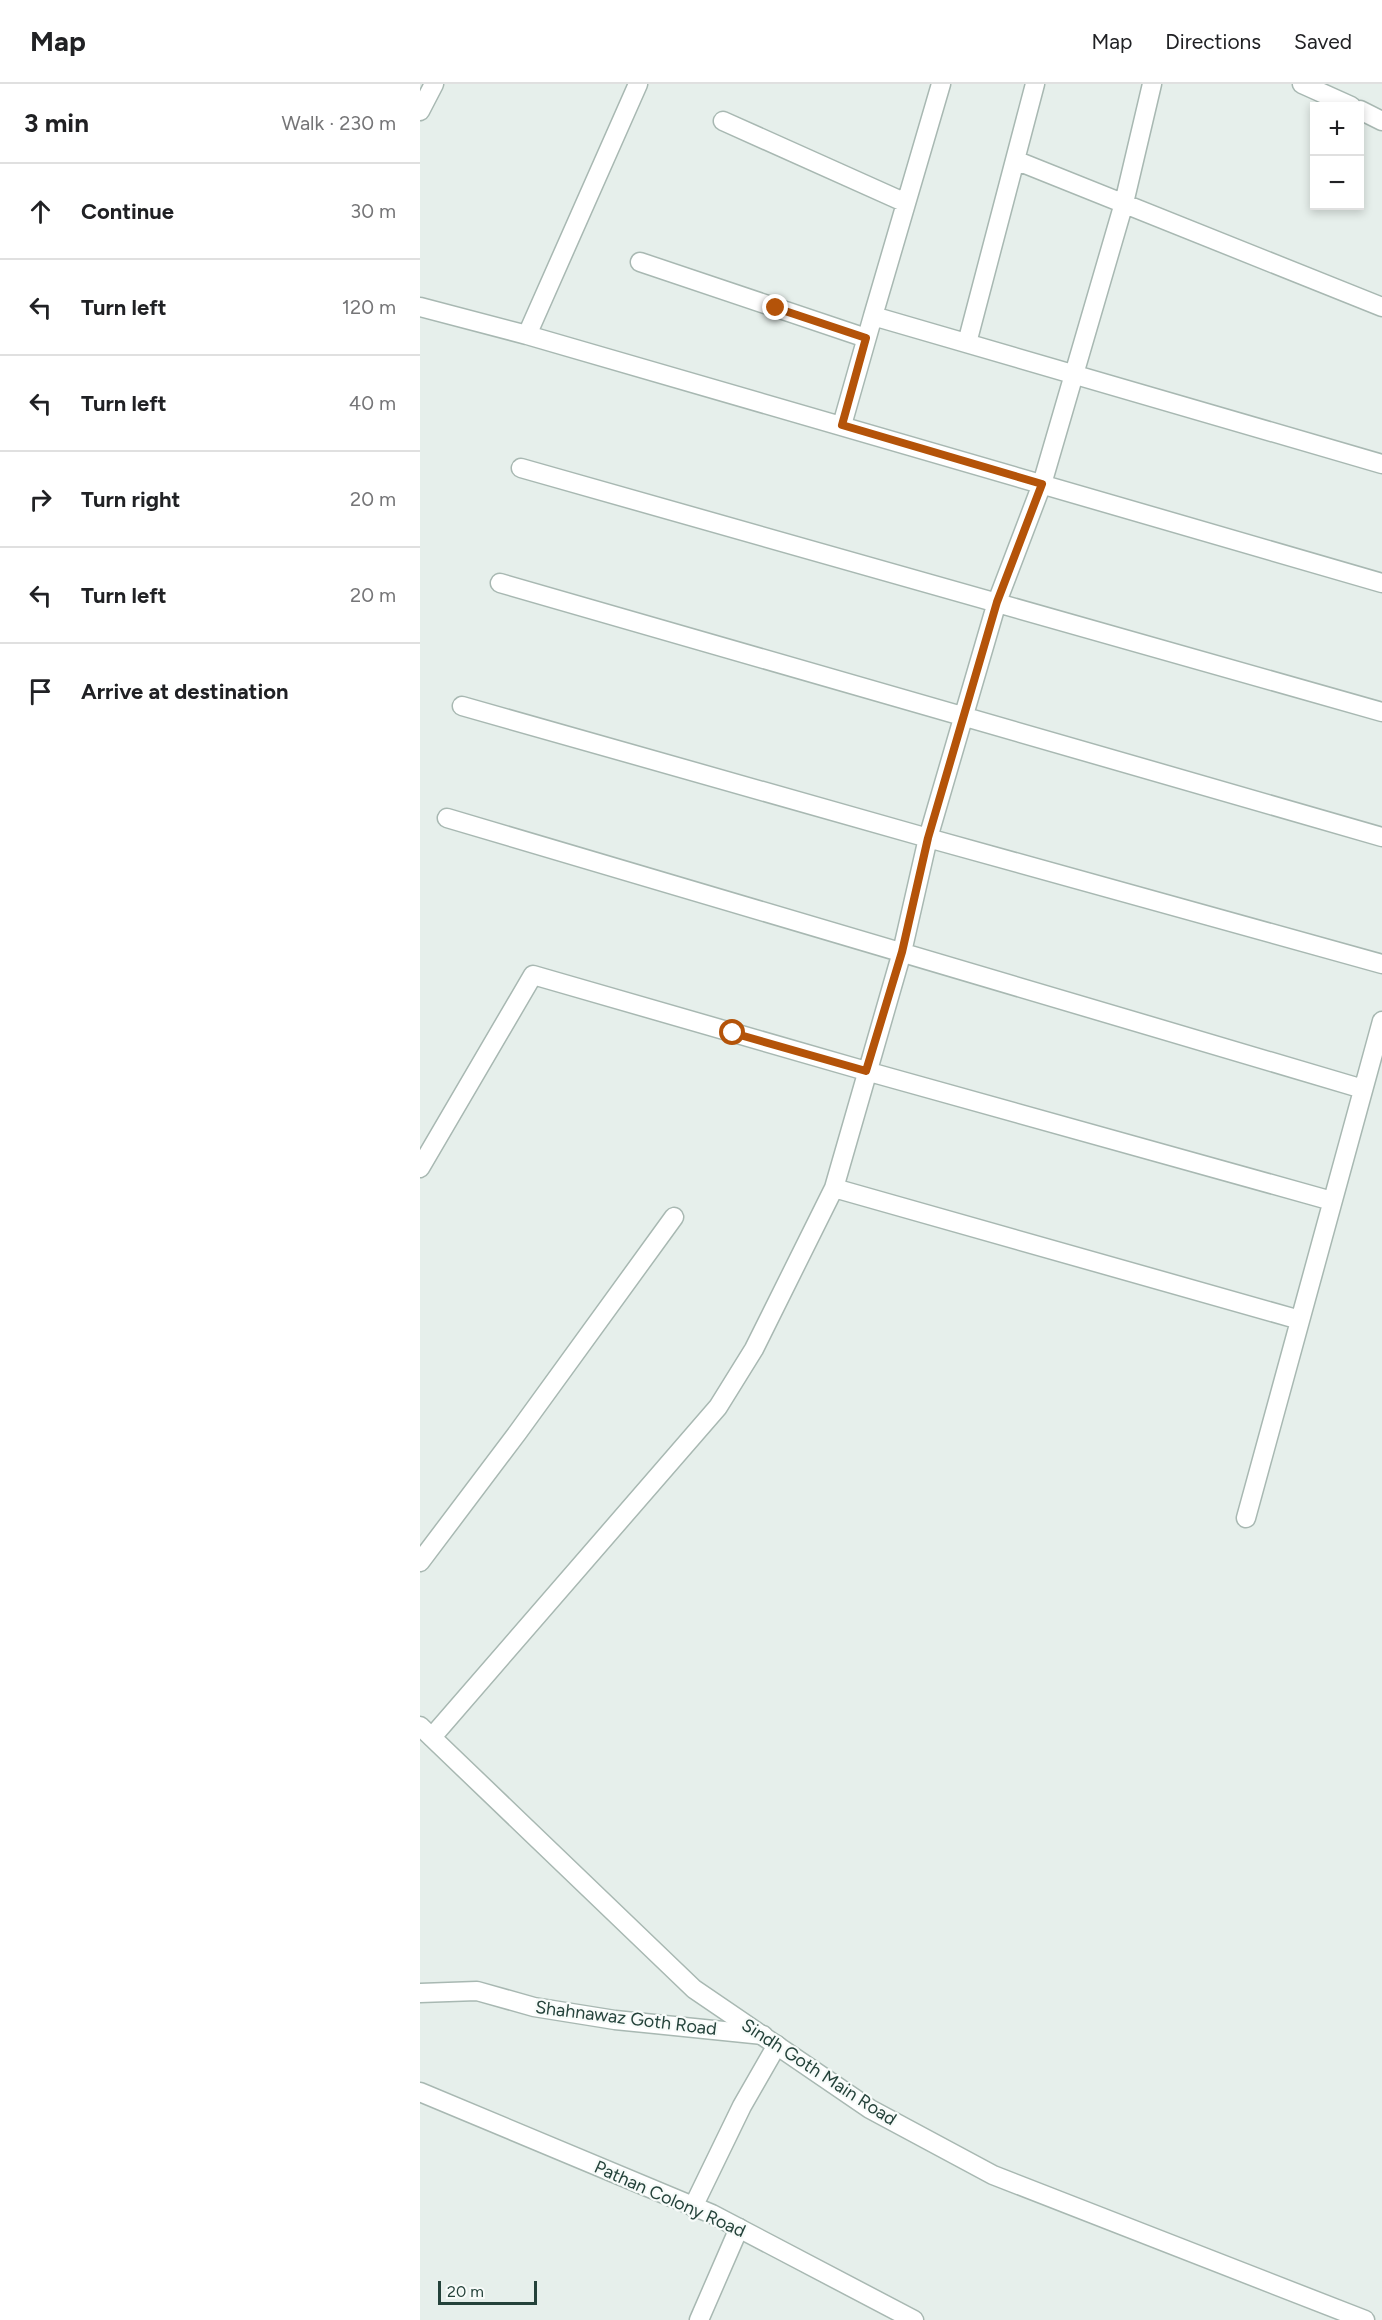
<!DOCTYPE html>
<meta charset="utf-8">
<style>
:root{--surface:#fff;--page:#f6f6f6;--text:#202124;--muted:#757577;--line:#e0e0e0}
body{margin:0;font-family:Figtree,sans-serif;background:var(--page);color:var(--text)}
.controls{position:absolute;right:18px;top:18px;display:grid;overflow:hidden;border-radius:0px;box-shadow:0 3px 9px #0003}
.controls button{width:54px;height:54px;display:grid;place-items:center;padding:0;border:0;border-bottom:2px solid var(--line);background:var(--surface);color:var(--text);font:30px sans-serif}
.scale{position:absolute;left:18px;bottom:15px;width:99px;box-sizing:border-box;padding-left:6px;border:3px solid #24423a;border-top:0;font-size:16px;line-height:21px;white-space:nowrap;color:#24423a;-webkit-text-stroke:4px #f7fbf9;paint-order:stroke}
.stop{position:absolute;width:18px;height:18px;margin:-14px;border:4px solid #b45309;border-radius:50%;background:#fff}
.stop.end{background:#b45309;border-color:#fff;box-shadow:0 2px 6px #0008}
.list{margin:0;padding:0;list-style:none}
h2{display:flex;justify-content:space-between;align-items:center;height:78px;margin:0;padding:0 24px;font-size:26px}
h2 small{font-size:20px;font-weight:400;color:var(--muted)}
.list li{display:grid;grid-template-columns:39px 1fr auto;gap:18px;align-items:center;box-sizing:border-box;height:96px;padding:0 24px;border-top:2px solid var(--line)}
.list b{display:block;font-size:22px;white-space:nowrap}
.list em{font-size:20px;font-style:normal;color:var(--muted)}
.icon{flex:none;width:33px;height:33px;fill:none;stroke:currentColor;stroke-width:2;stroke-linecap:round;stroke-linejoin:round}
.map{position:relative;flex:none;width:962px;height:2236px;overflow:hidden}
header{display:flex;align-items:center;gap:36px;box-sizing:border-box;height:84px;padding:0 30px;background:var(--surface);border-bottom:2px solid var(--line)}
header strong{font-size:28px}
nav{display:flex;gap:33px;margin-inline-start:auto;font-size:21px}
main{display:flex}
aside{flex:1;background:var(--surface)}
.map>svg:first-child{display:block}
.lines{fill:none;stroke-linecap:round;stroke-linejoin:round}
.minor-casing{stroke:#a8b8b2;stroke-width:21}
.tertiary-casing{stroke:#a8b8b2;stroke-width:21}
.minor{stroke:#fff;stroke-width:18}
.tertiary{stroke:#fff;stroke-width:18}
.route{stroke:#b45309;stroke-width:8}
.labels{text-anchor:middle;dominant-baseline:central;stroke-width:4.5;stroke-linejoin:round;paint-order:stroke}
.street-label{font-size:18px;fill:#24423a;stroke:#f7fbf9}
</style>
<header>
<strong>Map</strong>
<nav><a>Map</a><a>Directions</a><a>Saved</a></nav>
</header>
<main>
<aside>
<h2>3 min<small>Walk · 230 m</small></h2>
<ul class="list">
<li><svg class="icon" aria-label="ahead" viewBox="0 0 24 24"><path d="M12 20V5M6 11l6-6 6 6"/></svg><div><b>Continue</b></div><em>30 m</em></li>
<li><svg class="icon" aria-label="left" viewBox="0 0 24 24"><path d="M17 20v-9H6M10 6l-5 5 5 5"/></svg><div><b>Turn left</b></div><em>120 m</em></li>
<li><svg class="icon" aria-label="left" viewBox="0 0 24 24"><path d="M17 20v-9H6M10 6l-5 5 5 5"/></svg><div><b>Turn left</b></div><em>40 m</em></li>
<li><svg class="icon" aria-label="right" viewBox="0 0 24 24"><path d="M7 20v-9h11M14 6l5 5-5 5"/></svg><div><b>Turn right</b></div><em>20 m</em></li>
<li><svg class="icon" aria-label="left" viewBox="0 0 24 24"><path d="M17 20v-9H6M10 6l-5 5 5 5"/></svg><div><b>Turn left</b></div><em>20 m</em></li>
<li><svg class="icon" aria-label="arrive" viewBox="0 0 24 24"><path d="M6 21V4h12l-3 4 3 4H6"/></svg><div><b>Arrive at destination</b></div></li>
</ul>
</aside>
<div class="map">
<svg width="962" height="2236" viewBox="0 0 962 2236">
<rect width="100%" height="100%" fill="#e6efeb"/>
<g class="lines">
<g class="minor-casing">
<path id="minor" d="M732,0L704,119L622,400L577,518L508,754L482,868L414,1104L880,1236
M882,0L931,22
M940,26L962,37
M0,27L14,0
M303,37L486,119
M595,76L615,0
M220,178L446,254
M0,223L107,251L962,499
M453,232L521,0
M107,251L218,0
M547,259L595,76L962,223
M422,341L453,232L962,380
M101,384L962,628
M80,499L962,753
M42,622L508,754L962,880
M27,734L943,1005
M0,1084L113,891L446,987L912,1117
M826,1434L962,937
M0,1478L98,1348L254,1133
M12,1653L298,1323L334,1265L414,1104
M0,1909L57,1907L114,1923L195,1936L343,1951
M273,2123L322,2022L357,1961
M279,2236L319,2144"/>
</g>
<g class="tertiary-casing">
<path id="tertiary" d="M0,1642L274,1905L450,2025L573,2091L945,2236
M0,2008L292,2130L494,2236"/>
</g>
<use href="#minor" class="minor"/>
<use href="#tertiary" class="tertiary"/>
</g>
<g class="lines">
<path class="route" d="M313,949L446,987L482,868L508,754L577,518L622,400L422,341L446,254L356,224"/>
</g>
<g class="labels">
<g class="street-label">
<text transform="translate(206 1934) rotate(7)">Shahnawaz Goth Road</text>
<text transform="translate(399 1988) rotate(33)">Sindh Goth Main Road</text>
<text transform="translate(250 2115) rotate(24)">Pathan Colony Road</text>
</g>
</g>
</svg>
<div class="controls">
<button>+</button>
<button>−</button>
</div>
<div class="scale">20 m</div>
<div class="stop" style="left:313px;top:949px"></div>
<div class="stop end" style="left:356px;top:224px"></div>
</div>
</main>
